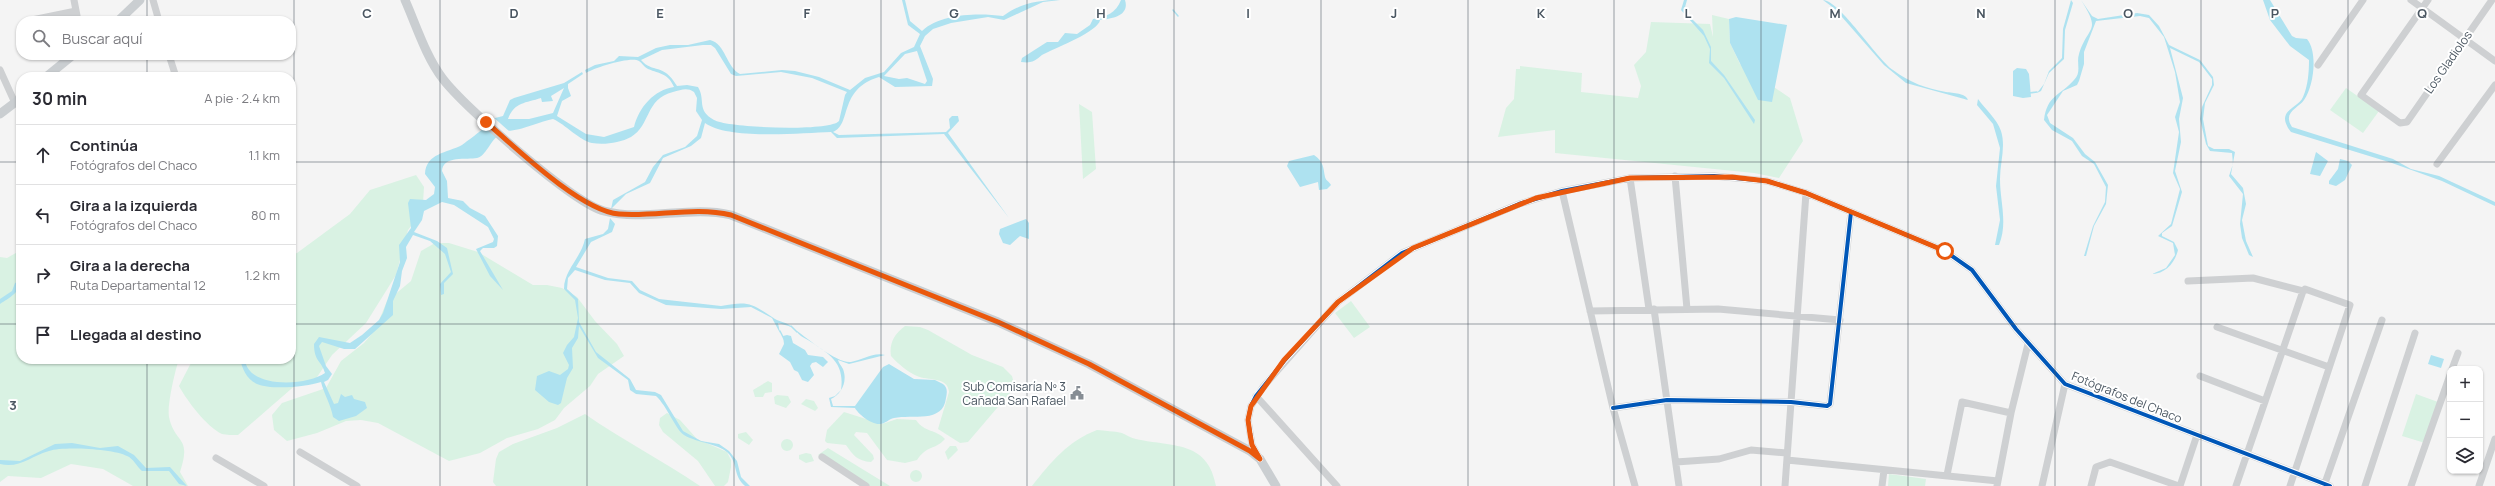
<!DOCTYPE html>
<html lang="es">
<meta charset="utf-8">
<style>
:root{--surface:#fff;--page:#f7f7f7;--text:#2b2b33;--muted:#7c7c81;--line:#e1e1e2}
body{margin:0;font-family:Manrope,sans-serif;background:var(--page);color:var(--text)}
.controls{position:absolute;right:12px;bottom:12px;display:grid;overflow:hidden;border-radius:8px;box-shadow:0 1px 3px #0004}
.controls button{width:36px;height:36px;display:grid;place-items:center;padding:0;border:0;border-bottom:1px solid var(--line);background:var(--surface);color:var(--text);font:20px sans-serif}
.stop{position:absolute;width:12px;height:12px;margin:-9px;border:3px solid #ea580c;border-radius:50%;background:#fff}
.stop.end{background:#ea580c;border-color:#fff;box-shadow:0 1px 4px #0008}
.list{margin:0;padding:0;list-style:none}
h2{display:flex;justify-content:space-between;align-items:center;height:52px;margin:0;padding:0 16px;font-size:17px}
h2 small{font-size:13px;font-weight:400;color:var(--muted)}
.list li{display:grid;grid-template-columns:26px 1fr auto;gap:12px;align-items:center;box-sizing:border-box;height:60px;padding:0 16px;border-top:1px solid var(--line)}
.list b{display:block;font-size:15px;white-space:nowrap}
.list p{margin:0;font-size:13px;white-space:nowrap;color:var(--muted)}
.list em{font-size:13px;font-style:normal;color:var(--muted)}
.icon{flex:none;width:22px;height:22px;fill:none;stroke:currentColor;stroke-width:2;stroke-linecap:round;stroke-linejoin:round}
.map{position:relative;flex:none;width:2495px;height:486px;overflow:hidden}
.search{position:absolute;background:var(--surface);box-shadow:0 1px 3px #0004;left:16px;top:16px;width:280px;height:44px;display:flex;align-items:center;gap:10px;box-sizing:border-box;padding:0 14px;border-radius:16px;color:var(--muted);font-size:15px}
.panel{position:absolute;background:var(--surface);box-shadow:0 1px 3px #0004;left:16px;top:72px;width:280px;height:292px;border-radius:16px}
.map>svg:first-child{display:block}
.green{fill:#d9f2e3}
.water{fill:#aee2f0;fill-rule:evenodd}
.pier{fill:#f4f4f4}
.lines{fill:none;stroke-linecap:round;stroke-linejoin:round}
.stream{stroke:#aee2f0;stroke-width:1.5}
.minor{stroke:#ced0d2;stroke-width:7}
.major{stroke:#caced1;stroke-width:9}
.cycleway-casing{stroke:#fff;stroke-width:6}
.cycleway{stroke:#0057b8;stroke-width:4}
.route{stroke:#ea580c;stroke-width:5}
.grid{fill:none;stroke:#4a5661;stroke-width:1;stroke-opacity:0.55}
.labels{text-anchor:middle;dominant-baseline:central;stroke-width:4;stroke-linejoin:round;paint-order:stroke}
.street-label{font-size:12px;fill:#4a5661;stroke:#fff}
.poi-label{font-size:12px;fill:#4a5661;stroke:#fff;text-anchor:end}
.grid-label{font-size:13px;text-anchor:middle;font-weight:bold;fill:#4a5661;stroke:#fff;stroke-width:4;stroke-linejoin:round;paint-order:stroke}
</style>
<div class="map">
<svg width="2495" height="486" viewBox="0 0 2495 486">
<rect width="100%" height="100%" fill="#f4f4f4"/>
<path class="green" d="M1712,15L1729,19L1730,43L1740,64L1790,98L1803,141L1779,178L1754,173L1555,153V130L1498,137L1506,108L1514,99L1516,69H1520V66L1582,73L1581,92L1638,98L1641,86L1634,65L1646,52L1651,22L1710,24L1713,37Z
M2346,88L2379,111L2363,133L2330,110Z
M1079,104L1092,112L1096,169L1083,179Z
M416,175L424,187L423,203L418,217L408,230L396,275L366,323L332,355L315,380L298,383L238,435C233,435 226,435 222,434C207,427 187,401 179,386L193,359H291V255L297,253L350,214L370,190Z
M435,243H449L478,252L533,285H547L562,288L577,297L595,321L617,344L624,356L598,374L590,386L564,408L555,420L538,429L507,438L480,453L449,461L378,423L361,420L346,421L317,433L287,441L274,430L272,415L282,403L326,388L341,361L364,343L375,330L387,301L411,281L421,251Z
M21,250V359H179C175,371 167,405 169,417C175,445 192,435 180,472L188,486H133L103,469L71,464L41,478L8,476L0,482V257L7,258Z
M1351,301L1370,327L1354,338L1335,313Z
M905,326L920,327L928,330L972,355L1003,367L1012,376L1015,387L968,442L960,443L938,429L949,392C948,376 927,381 917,376C909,373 897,363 891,356C889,344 894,334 905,326Z
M768,381L772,383V392L765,393L763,397H755L753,390Z
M2416,394L2438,402L2425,443L2402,436Z
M777,395L788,396L791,402L786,408L775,404L774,397Z
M806,399L814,401L818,408L815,411L801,404Z
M844,412L882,424L897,419L916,420C925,433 936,429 945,439C934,451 928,444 917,460L905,463L887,460L867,433L856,432L854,435L873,455L874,459L871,462C857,461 853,455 846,445L827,443L825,441L827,430Z
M667,413L680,420L697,439L727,452L731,460V467L728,482L724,486H715L698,461L663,432L659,425L660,418Z
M585,414C622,440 662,460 700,486H496L493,482L496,459L499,452L513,444L557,428Z
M1097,430C1105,431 1114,431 1122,433C1127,435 1131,438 1136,439C1171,447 1208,440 1216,486H1032C1051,462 1068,441 1097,430Z
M746,432L753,440L749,445L738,438V434Z
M781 445a6 6 0 1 1 12 0a6 6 0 1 1-12 0Z
M950,446H956L958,450L948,460L945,452Z
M828,448L890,486H862L818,455Z
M806,453L811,454L814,461L806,463L799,459V455Z
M910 476a6 6 0 1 1 12 0a6 6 0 1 1-12 0Z
M1889,474L1926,479L1925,486H1888Z"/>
<path class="water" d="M902,0H905L910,21L922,31C941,13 979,13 1003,16C1021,3 1038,0 1060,0L1043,2L1004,20L988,17L951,23L933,29L925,36L920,46L933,79L932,86L895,87L879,77C838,89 852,125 833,132L839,135L946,132L950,128L949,119L952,116H958L959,121L948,133L1009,218L944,134L837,138L831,132C801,133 728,140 705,123L701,138L691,146L663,158L650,183L626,194L611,209L613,200L645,182L653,167L663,155L685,147L697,136L702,120L696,111L697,98L694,92C687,87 681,90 673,92C645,99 651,125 631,137C620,143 604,145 592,143C580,141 565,124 553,119C541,121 513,134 504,130C499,127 495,122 491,119L503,116L510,100L514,98L564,83L582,72L583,74L568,84V88L571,96L562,101L557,116L586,134L604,137L634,127C639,107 654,90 674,87C668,73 660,74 648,69C644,67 642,63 639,61C631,56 594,68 586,73L585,70L595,65L614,61L619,56L638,57L656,48L670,45H688L710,40C726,44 726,67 740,74L782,70L795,71L819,77L850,90L865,78L884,72L901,53L914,47L920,34L908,25ZM703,45H711L715,48L731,74L736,76L781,72L812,78L847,92L845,95L839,121C830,132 728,128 714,120C696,110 706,100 698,87L687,85L677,86C663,62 653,74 641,60L662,50ZM917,51L927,81L925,84L907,78L899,79L884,76L905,54ZM564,88L553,113L529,119H508C514,102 526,103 541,98L542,102L553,101L551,96Z
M1121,0H1125C1130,16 1112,19 1100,20C1099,31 1056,48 1046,53C1040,55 1037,61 1030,62C1027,63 1024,62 1021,62L1022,58L1047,42H1058L1065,33L1077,34L1090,25L1093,19C1106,17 1116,13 1121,0Z
M1684,0H1687L1684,11L1703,30L1711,47V61L1724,75L1755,120L1754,124L1724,78L1709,63L1710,49L1704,36L1681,10Z
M1823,0C1839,0 1877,59 1893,70C1910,83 1926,88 1946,92C1953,93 1966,93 1968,100L1906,83L1884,65L1835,9Z
M2071,0L2073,3L2065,30L2064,59L2049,73L2041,91L2037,93L2044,84L2049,71L2062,58L2063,29Z
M2081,0L2092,16L2098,19L2137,13L2149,15L2159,26L2169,45L2200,60L2213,77L2214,85L2205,103L2203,119L2208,146L2214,149H2229L2235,152L2231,174L2243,188L2246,204L2242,220L2246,241L2253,257L2249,255L2242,238L2240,224L2243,194L2229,176L2233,164L2232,153L2210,151L2206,144L2200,119L2202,107L2212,85V79L2199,62L2170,48L2183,98L2179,119L2181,142L2175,171L2182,192L2172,226L2162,233V236L2174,242L2178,250C2175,263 2165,274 2152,274L2166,268L2175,255L2173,243L2158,236L2171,224L2180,189L2173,173L2179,132L2175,117L2180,102L2175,72L2164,37L2149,18L2140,16L2096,21L2084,52V64L2079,81L2077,85L2063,91L2047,115L2050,123L2073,138L2085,154L2095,162L2108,185L2106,204L2094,226L2086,256H2084L2093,226L2105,202L2106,187L2094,164L2082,156L2072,141L2052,130L2044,120C2047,95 2060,96 2074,80C2082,72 2076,63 2079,54C2088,25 2102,33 2081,0Z
M2263,0H2270L2292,36L2296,38L2307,39C2318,52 2314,86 2304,100C2299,108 2282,112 2292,127L2393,159L2411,169L2439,176L2495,202V206L2442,181L2392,163L2291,132C2274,110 2298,109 2303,97C2308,86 2309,72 2309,60L2290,46L2270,20Z
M1736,17L1787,25L1772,102L1758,100L1730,43L1729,19Z
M2017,68L2026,69L2029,74L2031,97L2023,98L2013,96V71Z
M1978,99C1985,109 1997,119 2001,131C2006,147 2000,162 2000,179C2000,202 2008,223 1999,245H1995L2000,220L1996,186L2000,148L1993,124L1977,105Z
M487,126L498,136C490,141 486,156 477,158C467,160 443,155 442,171L447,181L448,198L463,201L470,208L485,216L498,236L497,246L494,248H483L480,251L503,290L490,276L476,249L493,242L494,239L488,227L454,205L442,202L424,211L422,220L414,232L437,241L447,248L453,274L444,283V294L441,295L440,284L451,272L445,254L430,241L413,235L406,247L407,258L402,271L400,286L393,301V315L355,349H344L322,342L319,346L326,366L332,374L328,380L324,382L334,404L338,403L341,394L345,397L352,395L354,399L365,402L367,408L356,416L339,421L333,417C331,405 324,394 321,382C307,387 270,390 257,384C247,380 242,368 240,359H245C247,389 307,386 325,373C322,361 314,362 314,344L319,337L350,343L362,335L379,320L383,313L400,262L399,245L411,228L408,203L410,199L426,200L434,194L435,187L425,174C426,153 447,153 462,145C465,143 483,129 487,126Z
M2316,152L2328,161L2320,176L2310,174Z
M1314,155C1324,162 1323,167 1325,177C1326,181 1329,181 1331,185L1327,189L1319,190L1318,182L1300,187L1287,166L1289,161Z
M2340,159L2348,161L2352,165L2345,180L2336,186L2329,184V181L2338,169Z
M610,218L615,224L612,232L591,242L576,267L608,278L632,281L640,290L659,299L721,306C749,301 751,303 775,319C780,322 786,322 792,327L778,323L780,333L772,318L751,307L721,309L666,305L639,293L630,283L605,280L575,270L568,278L567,289L578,299L579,322L596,352L630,379L636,390L655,392L661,395L683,431L701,441L719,444L729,451L737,461L741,477L750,486H745C733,475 738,465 729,454C721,444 697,443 684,435C676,430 667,406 656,396L636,394L630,390L628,380L598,358L579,326L578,338L572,348L573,368L567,378L561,403L558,405L549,402L535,390L537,376L549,371L560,375L568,369L569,365L563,353L567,345L574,337L578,318L575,300L564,289C564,270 581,258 585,239L603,234L608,229Z
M1026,219L1029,223V239L1020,236L1010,245L1003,243L999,234L1000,229Z
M21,280C21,292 9,298 0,304V299L12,291L15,283Z
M797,331C808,339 838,364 851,362C863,360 873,352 885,355L849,364L838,360C839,364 841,365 843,369C848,382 841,394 831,399L833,406H855L883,367L889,364L914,379L935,380L943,384C948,388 947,393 946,398C943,424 912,414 894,418C889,419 885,424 880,424C872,425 858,414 855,408L831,407L829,398L835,396L841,390C845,362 829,354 808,340C803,337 798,335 797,331Z
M787,335L791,336L793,343L805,350L808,355L823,357L828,362L823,367L816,362L812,363L810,366L814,375L808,382L802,380L798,372L794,370L790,362L779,354L784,344L783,336Z
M2431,355L2444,359L2441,368L2428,364Z
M72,443L100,448L118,446L134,455L146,468L170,467L187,486L179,484L169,471H142C137,467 133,458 127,456C114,449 63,446 49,451C31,456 19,469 0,464V460L20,461L55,444Z"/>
<path class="pier" d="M492,116L511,133L503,132L490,121Z"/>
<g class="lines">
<path class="stream" d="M1173,10L1178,16
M2029,93L2037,92
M791,326L797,332
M780,331L784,339"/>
<path class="minor" d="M74,0L78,21
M153,0L159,21
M2411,0L2495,61
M2428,0L2361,95L2400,123L2407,122L2492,0
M32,20L76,11
M169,55L176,77
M2318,65L2363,0
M0,70L15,103
M2437,164L2495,85
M1675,176L1687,309
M1630,178L1649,309
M1562,191L1613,408L1635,486
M2188,281L2253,278L2303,291
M1654,309L1679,486
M1590,311L1718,309L1840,320
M2217,327L2329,367
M2452,369L2458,353
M2200,376L2265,401
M1256,396L1337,486
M1613,408L1667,400L1791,402L1827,406L1830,404L1851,212
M300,452L357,486
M1258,456L1252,445L1248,420L1251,406L1263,387L1338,302L1402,253L1519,204L1562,191L1630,178L1714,176L1767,181L1806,193L1945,251L1972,270L2016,329L2065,384L2330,486
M822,457L866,486
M216,458L264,486
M1787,460L1998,481
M1676,462L1719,459L1751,450L1787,453
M1947,475L1962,402L2011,413
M1785,486L1806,193
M1882,486L1884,470
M1997,486L2011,413L2028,344
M2042,486L2065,384
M2091,486L2096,467L2110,462L2179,486
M2180,486L2197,435
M2236,486L2303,291L2305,289L2350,305L2290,486
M2324,486L2382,320
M2365,486L2415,333
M2411,486L2450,375
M2479,486L2495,439"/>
<path class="major" d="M405,0C416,25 426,57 443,79C464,107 573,203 604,211C645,222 690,205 731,215L998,322L1089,364L1250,451L1260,459L1276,486
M118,21L140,0
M46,77L73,55
M0,114L21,98"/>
<g class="cycleway-casing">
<path id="cycleway" d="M1613,408L1667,400L1791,402L1827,406L1830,404L1851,212
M1260,459L1252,445L1248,420L1251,406L1256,396L1284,361L1338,302L1402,253L1519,204L1562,191L1630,178L1714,176L1767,181L1806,193L1945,251L1972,270L2016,329L2065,384L2330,486"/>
</g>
<use href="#cycleway" class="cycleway"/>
</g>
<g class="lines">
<path class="route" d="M486,122C516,148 581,211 619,214C656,217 695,206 731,215L998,322L1089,364L1250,451L1260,459L1252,445L1250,434L1248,420L1251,406L1284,360L1338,302L1413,248L1536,198L1630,178L1732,177L1767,181L1806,193L1945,251"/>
</g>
<path class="grid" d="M147,0V21M294,0V486M440,0V486M587,0V486M734,0V486M881,0V486M1027,0V486M1174,0V486M1321,0V486M1468,0V486M1614,0V486M1761,0V486M1908,0V486M2055,0V486M2201,0V486M2348,0V486M147,55V77M0,162H21M291,162H2495M0,324H21M291,324H2495M147,359V486"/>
<defs>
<g id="civic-bare" transform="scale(1.08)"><path d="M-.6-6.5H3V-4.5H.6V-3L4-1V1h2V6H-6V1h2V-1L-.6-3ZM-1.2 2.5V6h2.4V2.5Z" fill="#868d94" stroke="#fff" stroke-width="2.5" paint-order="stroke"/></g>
</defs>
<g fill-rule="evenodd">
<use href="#civic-bare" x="1077" y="393"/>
</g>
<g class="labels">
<g class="street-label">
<text transform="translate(2448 62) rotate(-55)">Los Gladiolos</text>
<text transform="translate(2127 397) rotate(22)">Fotógrafos del Chaco</text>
</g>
<g class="poi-label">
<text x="1066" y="386">Sub Comisaría Nº 3<tspan x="1066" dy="14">Cañada San Rafael</tspan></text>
</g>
</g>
<g class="grid-label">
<text x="367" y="18">C</text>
<text x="514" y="18">D</text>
<text x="660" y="18">E</text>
<text x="807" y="18">F</text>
<text x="954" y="18">G</text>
<text x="1101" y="18">H</text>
<text x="1248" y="18">I</text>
<text x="1394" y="18">J</text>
<text x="1541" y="18">K</text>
<text x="1688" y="18">L</text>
<text x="1835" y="18">M</text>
<text x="1981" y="18">N</text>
<text x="2128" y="18">O</text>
<text x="2275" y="18">P</text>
<text x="2422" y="18">Q</text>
<text x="13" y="410">3</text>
</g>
</svg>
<div class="controls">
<button>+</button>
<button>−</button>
<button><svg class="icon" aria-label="layers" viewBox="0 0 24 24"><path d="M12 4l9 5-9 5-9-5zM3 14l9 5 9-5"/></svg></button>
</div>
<div class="stop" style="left:1945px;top:251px"></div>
<div class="stop end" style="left:486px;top:122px"></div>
<div class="search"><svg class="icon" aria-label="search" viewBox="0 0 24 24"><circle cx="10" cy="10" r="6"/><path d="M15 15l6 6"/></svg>Buscar aquí</div>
<section class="panel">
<h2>30 min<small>A pie · 2.4 km</small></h2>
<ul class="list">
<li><svg class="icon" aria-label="ahead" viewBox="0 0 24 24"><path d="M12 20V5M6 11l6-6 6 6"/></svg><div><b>Continúa</b><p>Fotógrafos del Chaco</p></div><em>1.1 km</em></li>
<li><svg class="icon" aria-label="left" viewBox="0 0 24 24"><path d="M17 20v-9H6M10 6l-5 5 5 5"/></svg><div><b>Gira a la izquierda</b><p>Fotógrafos del Chaco</p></div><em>80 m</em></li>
<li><svg class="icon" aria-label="right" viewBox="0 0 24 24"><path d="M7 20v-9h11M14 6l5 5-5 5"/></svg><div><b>Gira a la derecha</b><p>Ruta Departamental 12</p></div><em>1.2 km</em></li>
<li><svg class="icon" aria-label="arrive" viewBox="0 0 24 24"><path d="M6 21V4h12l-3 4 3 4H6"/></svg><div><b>Llegada al destino</b></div></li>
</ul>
</section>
</div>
